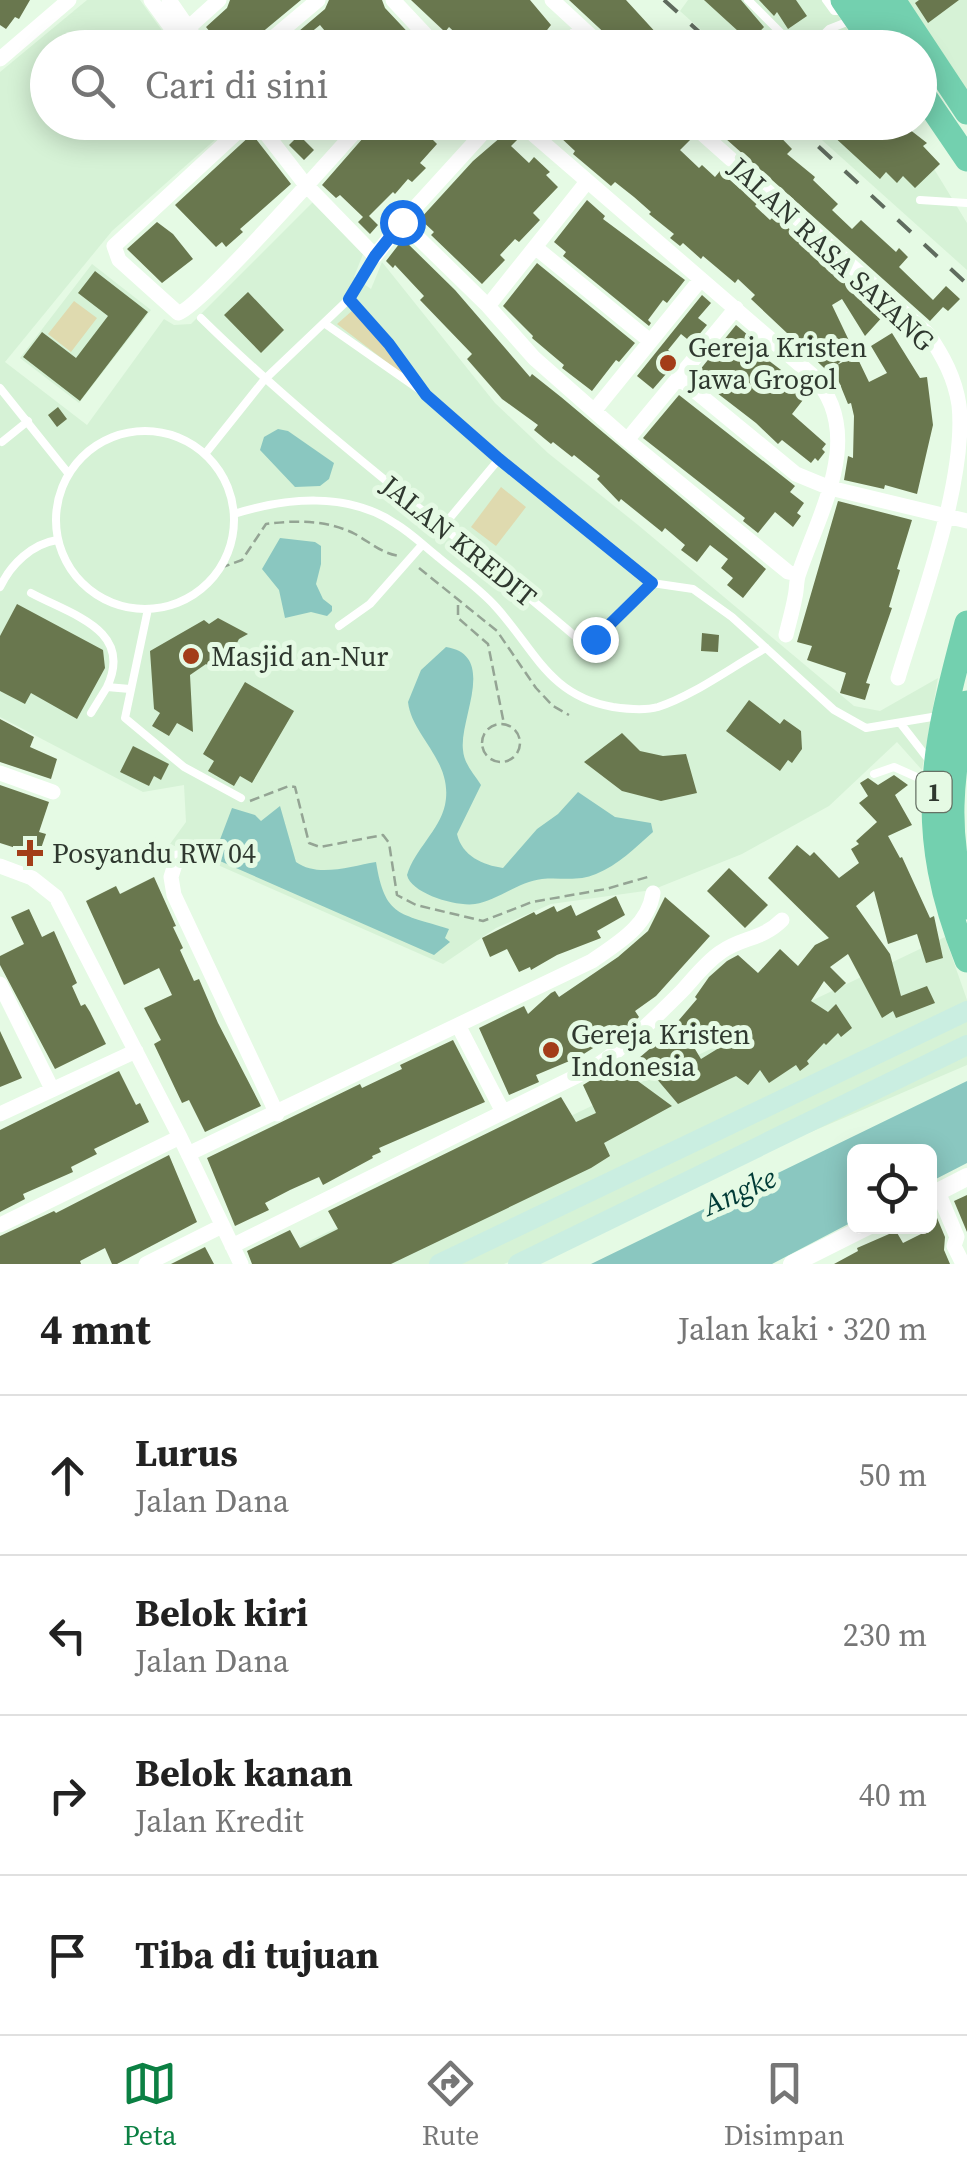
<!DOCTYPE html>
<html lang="id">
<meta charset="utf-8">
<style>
:root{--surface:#fff;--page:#f2f2f2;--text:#222;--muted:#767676;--line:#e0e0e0;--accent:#0b8043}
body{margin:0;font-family:"Source Serif 4",serif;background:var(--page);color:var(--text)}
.controls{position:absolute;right:30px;bottom:30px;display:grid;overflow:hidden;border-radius:15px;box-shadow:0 5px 25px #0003}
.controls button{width:90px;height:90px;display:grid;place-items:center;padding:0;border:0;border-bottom:2px solid var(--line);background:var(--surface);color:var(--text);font:50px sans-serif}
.stop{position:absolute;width:30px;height:30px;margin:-22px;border:8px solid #1a73e8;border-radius:50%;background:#fff}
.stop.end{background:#1a73e8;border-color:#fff;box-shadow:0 2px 10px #0008}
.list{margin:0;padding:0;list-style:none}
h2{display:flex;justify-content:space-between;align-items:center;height:130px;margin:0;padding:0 40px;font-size:42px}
h2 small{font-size:32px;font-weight:400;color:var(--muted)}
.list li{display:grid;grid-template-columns:65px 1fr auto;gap:30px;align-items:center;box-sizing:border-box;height:160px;padding:0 40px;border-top:2px solid var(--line)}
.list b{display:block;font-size:38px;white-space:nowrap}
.list p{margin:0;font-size:32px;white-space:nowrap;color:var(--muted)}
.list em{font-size:32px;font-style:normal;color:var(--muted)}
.icon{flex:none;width:55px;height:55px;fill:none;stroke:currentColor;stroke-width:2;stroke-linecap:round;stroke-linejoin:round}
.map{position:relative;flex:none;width:967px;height:1264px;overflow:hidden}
.search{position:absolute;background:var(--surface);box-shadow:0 5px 25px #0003;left:30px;right:30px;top:30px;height:110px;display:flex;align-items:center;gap:25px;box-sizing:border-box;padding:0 35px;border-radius:55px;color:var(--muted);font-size:38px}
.sheet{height:770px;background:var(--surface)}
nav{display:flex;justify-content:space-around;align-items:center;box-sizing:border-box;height:140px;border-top:2px solid var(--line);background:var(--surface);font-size:28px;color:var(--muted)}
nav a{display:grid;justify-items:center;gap:5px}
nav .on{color:var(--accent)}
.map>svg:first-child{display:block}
.built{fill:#d6f2d6}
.green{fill:#dfdaaf}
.water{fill:#8ac7c0}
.building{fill:#69774e;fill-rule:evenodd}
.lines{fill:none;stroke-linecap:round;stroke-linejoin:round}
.path{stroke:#94a494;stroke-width:2.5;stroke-dasharray:10 5;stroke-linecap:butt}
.service{stroke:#fff;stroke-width:8}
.minor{stroke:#fff;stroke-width:15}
.tertiary{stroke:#fff;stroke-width:18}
.secondary{stroke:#caeee1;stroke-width:20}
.trunk{stroke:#73d0af;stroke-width:25}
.rail{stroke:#5f6b5e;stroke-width:4;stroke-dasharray:18 18;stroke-linecap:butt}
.route{stroke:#1a73e8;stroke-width:12}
.poi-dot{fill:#a33d18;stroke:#e5fae4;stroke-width:4}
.labels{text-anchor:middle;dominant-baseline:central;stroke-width:10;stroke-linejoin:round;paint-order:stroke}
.shield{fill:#e5fae4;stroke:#667265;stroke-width:2.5}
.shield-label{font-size:25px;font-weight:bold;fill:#2f382f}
.street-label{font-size:28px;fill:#2f382f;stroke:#e5fae4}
.poi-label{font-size:28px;fill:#2f382f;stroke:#e5fae4;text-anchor:start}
.water-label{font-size:30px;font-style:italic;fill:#003b36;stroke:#e5fae4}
</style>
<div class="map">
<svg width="967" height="1264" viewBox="0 0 967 1264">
<rect width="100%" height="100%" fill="#e5fae4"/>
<path class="built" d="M87,0H140L174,47L48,48V122L226,123V130L112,231L5,362L87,425L164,319L174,325L191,324L315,200L363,254L354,277L371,289L382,262L495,403L548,453L638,525L854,706L880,711L938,678L922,770L897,742L829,806L742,854L652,890L551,904L496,928L443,964L170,844L186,822L184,785L143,792L0,717V72Z
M688,0H828L859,47H720L680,11Z
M897,0H967V105Z
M803,123H906L967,223V270Z
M92,264L151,310L79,403L20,358Z
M945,937L967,1000V1065L504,1264H261Z"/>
<path class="green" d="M74,301L97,318L71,352L48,334Z
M353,310L405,369L401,373L337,324Z
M501,487L526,507L496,546L471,527Z"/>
<path class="water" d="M278,429L288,431L334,463L329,479L320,486L295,487L260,450L264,437Z
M280,538L315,542L321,546V564L316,584L323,599L332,606V611L327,616L311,612L285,618L279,590L262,569Z
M446,647C498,655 459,719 463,750C464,764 474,774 481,785L457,834C462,856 483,865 503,868L537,829L558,814L578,792L615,817L651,823L653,832C635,848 618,865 596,874C577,882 561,877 542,879C518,882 496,901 475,904C458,907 411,894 407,875C415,849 439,831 445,805C454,761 412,737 408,702L421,670Z
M280,806L296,862C318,878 351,866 376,862C385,918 400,913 449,929L445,938L450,942L434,955L213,858L232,808L255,815L261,821Z
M967,1081V1163L930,1182V1152H854V1221L772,1264H591Z"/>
<path class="building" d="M0,0H30L19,19L15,17L6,29L0,25Z
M230,0H301L254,39L250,48H223L206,27L227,8Z
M329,0H382L385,8L417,42L412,48H386L371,34L353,48H339L320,25L304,38L312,48H279L325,9Z
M411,0H530L551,25L533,48H458L464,41L449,27L445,32Z
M569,0H626L670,48H615L612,40Z
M704,0H741L764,27L750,42Z
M759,0H796L807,16L788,29L777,12L774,16Z
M919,0H959L928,23L915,3Z
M377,122H449L433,140L437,144L420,163L426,168L412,182L408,179L395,194L393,192L369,216L378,225L370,234L358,222L363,217L340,195L336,198L322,185Z
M540,122H673L691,139L680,150L699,168L702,165L715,177L720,171L740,189L743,185L760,200L755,206L770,220L775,215L811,250L813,247L885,314L865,336L842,299L832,305L853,349L837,365L856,355L869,382L887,373L871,346L892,333L920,378L927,377L933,425L917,494L885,485L884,489L844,480L848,456L853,458L854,416L851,403L848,404L839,382L751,299L755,295L738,279L735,283L703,256L701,259L683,243L680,246L670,238L674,234L649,214L651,212L634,197L615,182L611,186L573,154L575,151L559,136L557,138Z
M707,122H766L792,149L787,154L815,177L813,180L838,204L832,210L852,229L861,220L896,252L899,248L908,257L899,267L933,300L946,286L960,299L948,311L943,307L930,321Z
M828,122H900L927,143L923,146L940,164L915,188L903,176L897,183L886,172L880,179L831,134L835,130Z
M509,130L518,139L511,146L529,163L534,157L550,172L546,175L558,187L533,213L540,220L519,242L515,239L500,255L505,260L482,284L431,235L434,232L420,219L473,161Z
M252,134L291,184L240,229L243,232L226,247L222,242L216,247L175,205Z
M299,135L314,150L304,160L289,145Z
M587,200L605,216L603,219L685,280L667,303L663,300L648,320L651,323L649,326L563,256L566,252L554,242Z
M157,222L173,234L193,259L162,283L127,249Z
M403,239L455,290L530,377L532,374L561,397L766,569L743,598L727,585L733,578L721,568L728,559L710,545L697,562L681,550L685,545L665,528L662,532L621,499L619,502L597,479L600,476L574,455L572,457L553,442L551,444L534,430L538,425L502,399L467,359L472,354L420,300L424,296L395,265L393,268L386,261Z
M537,263L635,343L619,362L616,360L592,391L562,368L564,365L532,338L533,336L503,306Z
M95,271L148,312L80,401L23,357L42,332L76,358L108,316L78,293Z
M248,292L284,330L261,353L224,315Z
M702,295L711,303L698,318L707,325L692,343L681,334L668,350L679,359L653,389L637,376Z
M736,325L749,336L744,342L789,376L791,373L810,391L792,414L826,444L822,449L825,452L818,461L815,458L811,463L782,440L778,444L756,423L695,376Z
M679,395L795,486L790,492L804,503L797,513L801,516L793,527L775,512L758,533L743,521L745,518L643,438Z
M58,407L67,419L57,427L48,415Z
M838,501L912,520L897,569L900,570L889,607L892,608L866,683L870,684L865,700L840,693L846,673L807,660L812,646L797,642Z
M17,604L103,650L105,668L77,719L31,693L25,704L0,691V636Z
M218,618L248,634L239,639L228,660L213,669L206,664L190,675L193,732L177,723L169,736L152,726L160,713L154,709L150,651L204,620L209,624Z
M702,633L719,635L718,652L701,651Z
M245,682L294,711L252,783L240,776L234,786L208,771L214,761L203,754Z
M749,700L780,724L784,719L801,731L802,749L792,763L788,760L780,771L726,731Z
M0,719L34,737L30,747L57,759L51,779L0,762Z
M622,733L640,751L663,756L686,754L697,793L661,801L622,791L584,762Z
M133,746L169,764L161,780L154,776L149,786L120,772Z
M894,775L908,785L895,795L912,825L888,836L900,858L902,857L930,918L934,916L943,958L926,963L917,934L888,944L874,891L856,906L890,954L901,996L927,986L935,1003L896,1018L893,1011L882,1018L848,954L830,967L846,983L835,993L824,981L811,1001L828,1012L836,1004L852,1028L841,1037L838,1033L826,1045L824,1043L807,1061L809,1064L800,1071L796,1065L769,1083L760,1070L748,1085L736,1076L678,1104L639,1058L667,1034L697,999L695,997L709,977L727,961L738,955L758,973L780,949L798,966L815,945L829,938L768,878L797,845L810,856L814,852L839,878L859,863L851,849L859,844L856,841L877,822L859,803L868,796L860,783L868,778L878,785ZM706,1028L727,1043L701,1059L692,1044Z
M0,785L49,802L39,832L46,834L37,860L20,855L22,850L0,843Z
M729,868L768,905L745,928L707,891Z
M154,877L176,926L173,927L183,948L180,950L194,981L199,979L218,1023L261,1106L205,1132L189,1100L182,1103L154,1044L161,1040L144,1008L172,995L159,968L124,985L86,901L116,886L120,894Z
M616,896L625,915L597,931L601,938L557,955L531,970L530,967L519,972L507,949L490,957L482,938L534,912L536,915L554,906L557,912L571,905L576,916Z
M665,897L710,936L656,996L635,1011L639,1017L634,1022L579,1057L536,1075L539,1082L509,1095L479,1028L524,1006L528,1014L551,993L555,991L559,997L618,957L648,931Z
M29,909L42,937L54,931L77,983L72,986L81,1006L85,1004L90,1012L106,1044L55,1069L0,965V956L24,944L11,917Z
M0,1031L22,1078L0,1087Z
M453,1040L485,1102L379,1148L381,1152L372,1156L373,1158L323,1185L319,1177L290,1190L265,1203L269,1210L235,1226L207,1158L360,1084L362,1088L402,1069L400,1065Z
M616,1065L672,1106L604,1143L610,1156L591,1168L391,1264H252L247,1251L290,1230L300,1248L338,1229L328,1211L561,1097L576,1122L596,1113L583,1085Z
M119,1071L136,1105L140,1103L149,1122L94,1149L97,1154L71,1167L73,1172L23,1194L25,1199L0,1212V1130Z
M169,1155L197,1222L117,1264H112L105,1248L80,1261L81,1264H0V1236L54,1211L56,1213Z
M967,1195V1232L954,1201Z
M935,1213L945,1237L944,1250L950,1264H834L858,1251L857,1248L896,1231L903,1243L925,1232L923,1226H930V1215Z
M205,1247L214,1264H171Z"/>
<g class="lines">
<path class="path" d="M220,568L242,560L266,524C295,520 328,520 355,534C371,543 381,553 399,556
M419,568L497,631L536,688L553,706L569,715
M458,605V618L488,644L504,724
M482 743a19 19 0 1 1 38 0a19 19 0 1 1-38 0Z
M250,801L289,786L295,787L309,843L320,847L383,835L389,843L397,895L416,905L483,921L532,902L606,889L651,876"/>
<path class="service" d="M748,0L783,35
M826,0L834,11H841
M810,48L829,29L852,20
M920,200L967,203
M349,299L389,343L424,392
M201,318C318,433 451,530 576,637L590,641L600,635L652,583
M324,323L427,395L499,459L652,583L693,589L732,617L834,710L866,728L938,716
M0,388L68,473
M56 520a89 89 0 1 1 178 0a89 89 0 1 1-178 0Z
M2,442L28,421
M205,454L264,380L349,299L375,256
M234,514C285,498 348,491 396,524C411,533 424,546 438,557C457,573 479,588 496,607C535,650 549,696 613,707C627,709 644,711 658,707C693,696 733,666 766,648
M444,525L499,459
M0,587C11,564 32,544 57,540
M31,593C72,615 134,630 107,687
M148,609L125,718L184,767L241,798
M339,626L370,604L422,545
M91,713L107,687L130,689
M901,724L932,764
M874,774L894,767L930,783"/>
<path class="minor" d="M151,0L186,48
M169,0L202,48
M393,0L438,48
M552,0L604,48
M188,28L219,0
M261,48L318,0
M563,48L582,28
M0,59L69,0
M248,122L114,246L119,260L178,313C198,310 338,150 364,122
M257,122L305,184L375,256L402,222L493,122
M519,122L812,375C867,432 820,511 799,573C796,580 797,589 795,597C793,609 789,622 786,635
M689,122L928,334C943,356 955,378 959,405C967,480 920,605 898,678
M282,131L290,122
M402,222L488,306L534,358L627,440L788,572L798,574
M535,247L650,341
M488,306L586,183
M678,377L796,474L830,488L967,521
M594,411L701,279
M627,440L736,308
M0,773L53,792
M177,858L171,877L174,895L277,1114
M0,866L32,878L56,897L180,1137L241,1264
M0,984L52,1089
M459,1027L503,1112
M0,1114L136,1051
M188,1154L592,961C618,943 648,926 653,893
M938,1192L957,1237L954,1246L963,1264
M0,1225L180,1137
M232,1246L593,1068C627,1046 654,1019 682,991C694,978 706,962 721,952C742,937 762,940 782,920
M146,1264L222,1226"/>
<path class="tertiary" d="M930,1196L967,1177
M792,1264L868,1226"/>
<path class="secondary" d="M439,1264L967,1011
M518,1264L967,1045"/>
<path class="trunk" d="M843,0L876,48
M868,0L900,48
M893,0L967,112
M920,90L967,159
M967,623C932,753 915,829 967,960
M967,703C950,773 944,838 967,907"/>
<path class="rail" d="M664,0L717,48
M792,122L967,284"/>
</g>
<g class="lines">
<path class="route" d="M402,222L375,256L349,299L389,344L426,395L499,459L652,583L595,639"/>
</g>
<g class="poi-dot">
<circle cx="668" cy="363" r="10"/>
<circle cx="191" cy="656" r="10"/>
<path d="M25 838h10v10h10v10h-10v10h-10v-10h-10v-10h10z"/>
<circle cx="551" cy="1050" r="10"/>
</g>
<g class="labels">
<rect class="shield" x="916.5" y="772" width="35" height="40" rx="8"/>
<g class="shield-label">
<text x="934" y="792">1</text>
</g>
<g class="street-label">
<text transform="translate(832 254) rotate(43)">JALAN RASA SAYANG</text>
<text transform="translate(459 541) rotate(39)">JALAN KREDIT</text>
</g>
<g class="poi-label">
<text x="688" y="347">Gereja Kristen<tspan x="688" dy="32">Jawa Grogol</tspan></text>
<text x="211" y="656">Masjid an-Nur</text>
<text x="52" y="853">Posyandu RW 04</text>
<text x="571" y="1034">Gereja Kristen<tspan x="571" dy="32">Indonesia</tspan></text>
</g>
<g class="water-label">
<text transform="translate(739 1191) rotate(-24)">Angke</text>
</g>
</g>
</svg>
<div class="controls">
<button><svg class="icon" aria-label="locate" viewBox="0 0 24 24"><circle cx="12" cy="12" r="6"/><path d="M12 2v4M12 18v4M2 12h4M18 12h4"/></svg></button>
</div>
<div class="stop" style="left:402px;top:222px"></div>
<div class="stop end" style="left:595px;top:639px"></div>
<div class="search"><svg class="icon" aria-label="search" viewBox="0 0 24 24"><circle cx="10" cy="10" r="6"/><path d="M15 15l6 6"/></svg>Cari di sini</div>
</div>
<section class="sheet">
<h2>4 mnt<small>Jalan kaki · 320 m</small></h2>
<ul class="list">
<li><svg class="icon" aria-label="ahead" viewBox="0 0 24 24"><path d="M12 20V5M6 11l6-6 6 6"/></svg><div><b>Lurus</b><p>Jalan Dana</p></div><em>50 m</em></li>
<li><svg class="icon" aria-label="left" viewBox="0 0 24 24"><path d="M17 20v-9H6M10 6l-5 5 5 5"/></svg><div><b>Belok kiri</b><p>Jalan Dana</p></div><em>230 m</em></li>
<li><svg class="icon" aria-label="right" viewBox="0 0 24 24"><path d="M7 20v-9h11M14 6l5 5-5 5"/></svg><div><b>Belok kanan</b><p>Jalan Kredit</p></div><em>40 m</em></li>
<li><svg class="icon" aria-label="arrive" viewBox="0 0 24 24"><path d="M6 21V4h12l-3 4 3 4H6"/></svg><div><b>Tiba di tujuan</b></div></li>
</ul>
</section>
<nav>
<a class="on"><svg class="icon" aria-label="map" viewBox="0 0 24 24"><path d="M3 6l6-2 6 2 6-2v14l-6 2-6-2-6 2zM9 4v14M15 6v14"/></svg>Peta</a>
<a><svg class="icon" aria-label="directions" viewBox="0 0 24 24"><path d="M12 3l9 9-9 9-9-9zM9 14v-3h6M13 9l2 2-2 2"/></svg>Rute</a>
<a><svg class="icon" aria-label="saved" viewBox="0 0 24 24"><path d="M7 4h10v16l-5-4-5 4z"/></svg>Disimpan</a>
</nav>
